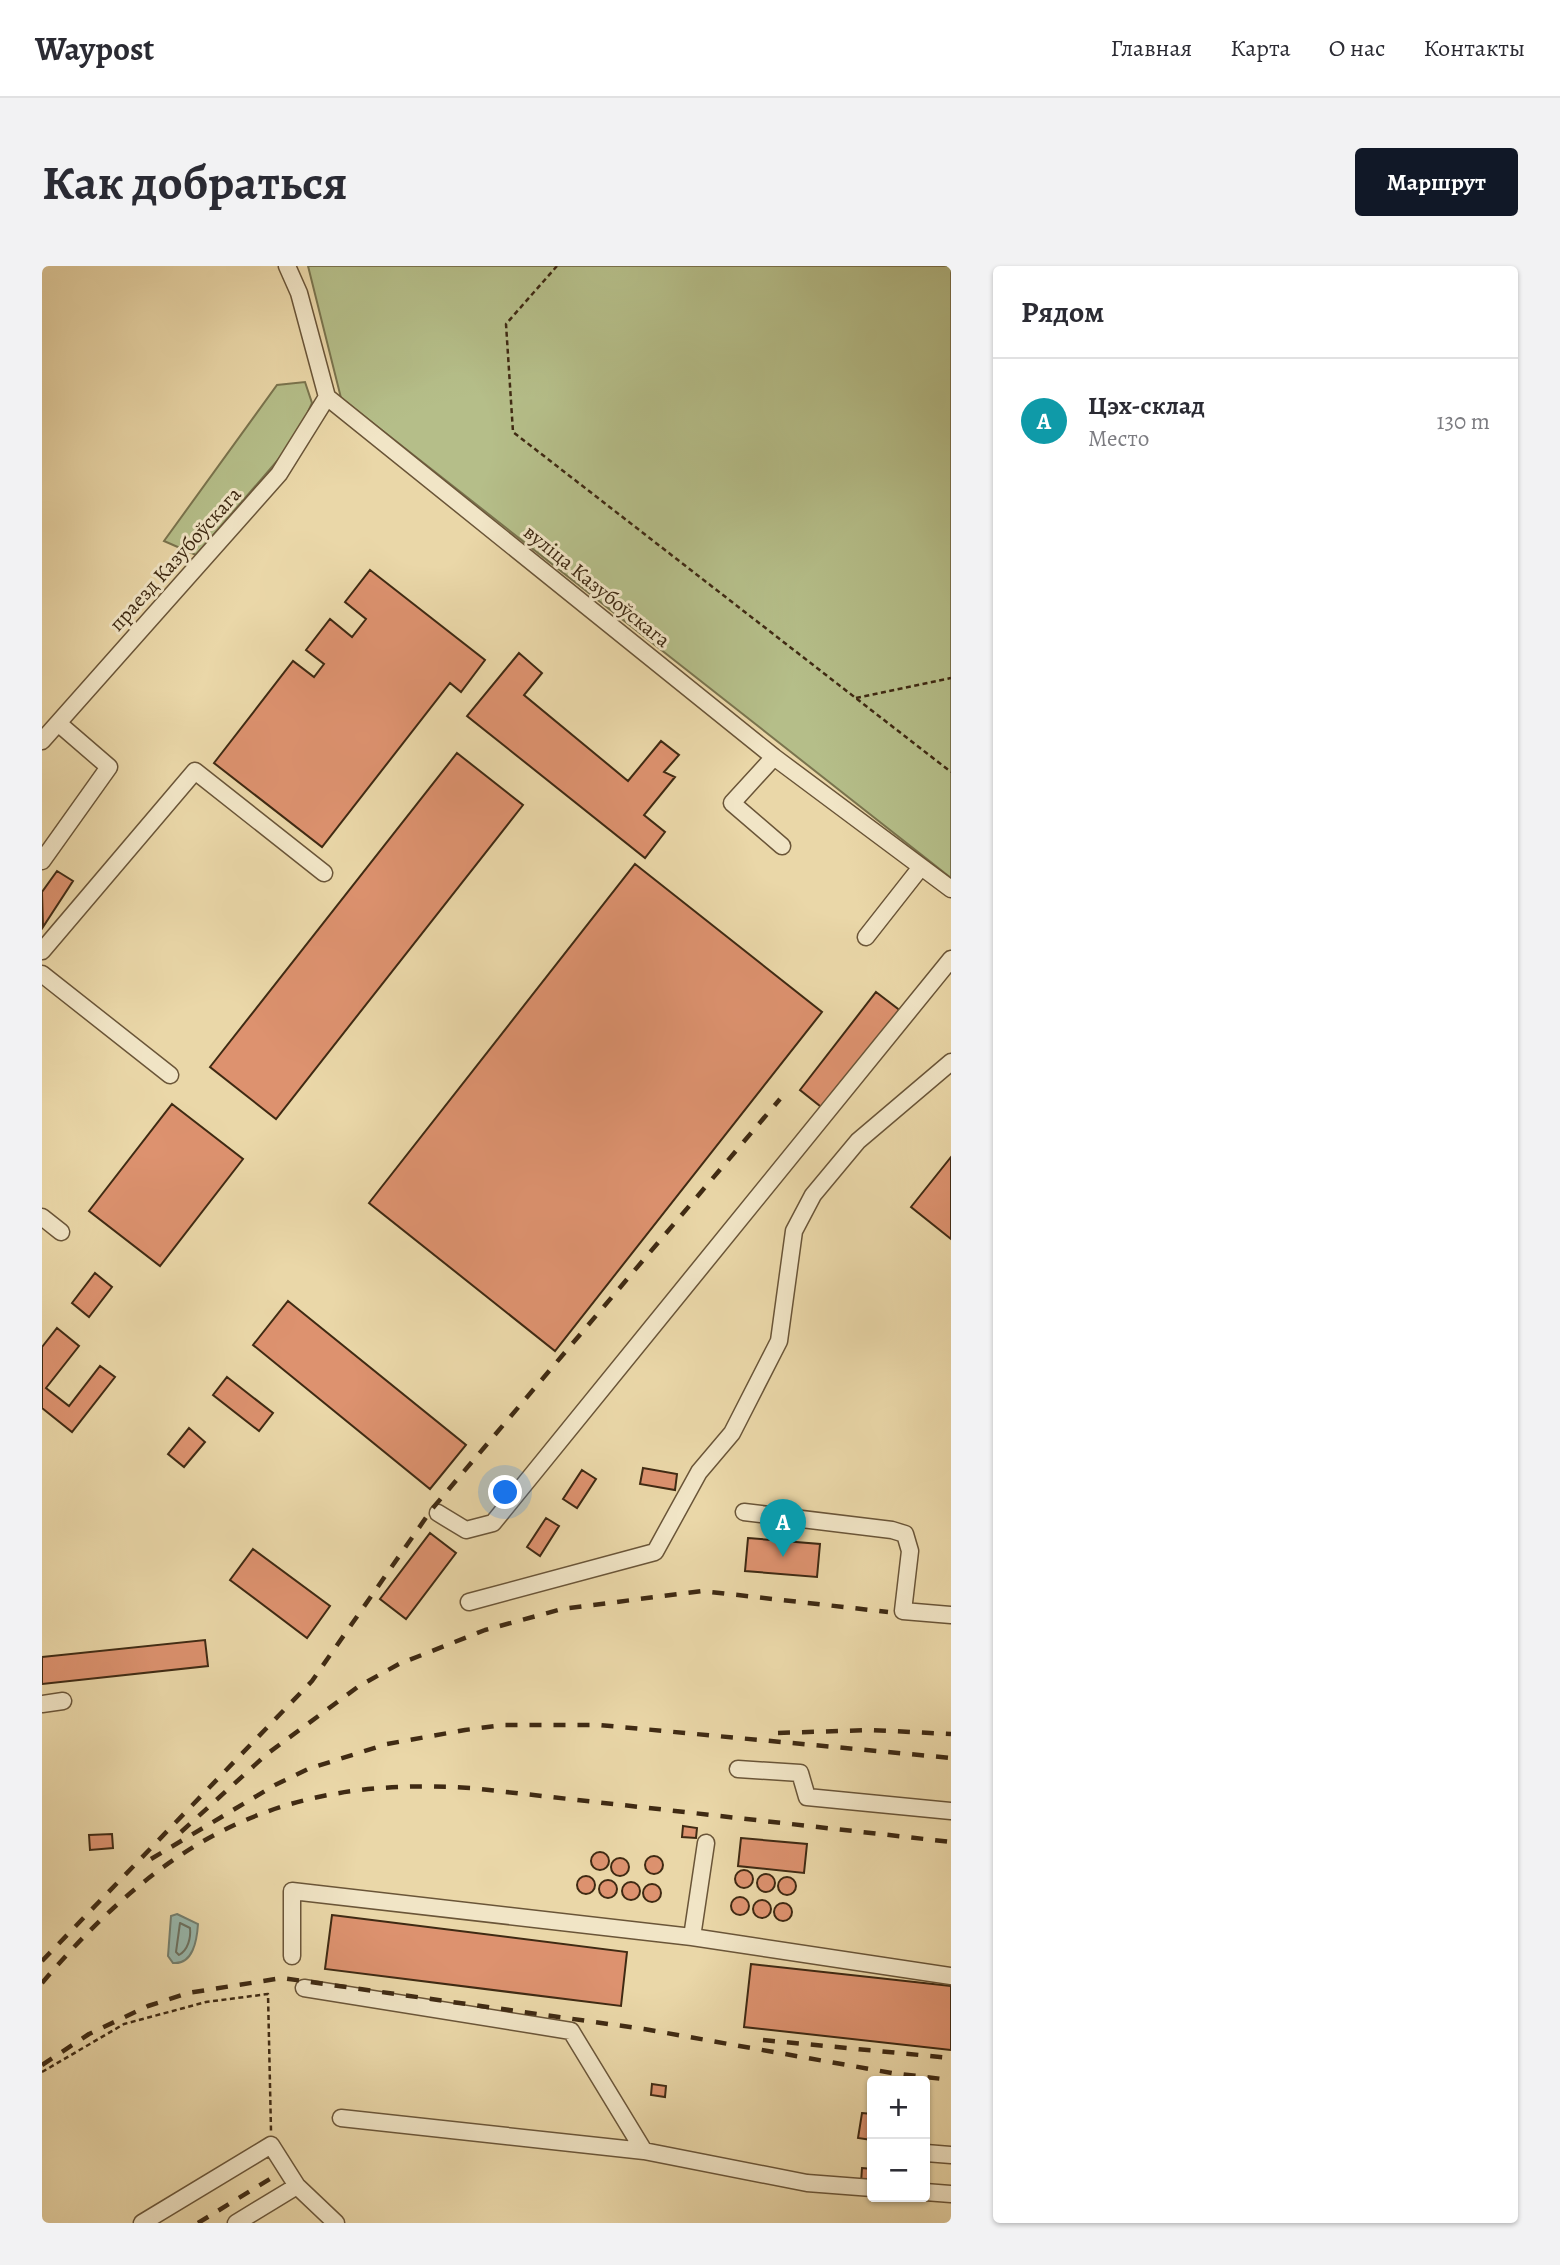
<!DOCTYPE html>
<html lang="ru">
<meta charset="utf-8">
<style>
:root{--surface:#fff;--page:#f2f2f3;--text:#2b2b33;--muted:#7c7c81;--line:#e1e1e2;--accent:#111827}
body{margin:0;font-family:Alegreya,serif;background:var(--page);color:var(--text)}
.controls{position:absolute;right:21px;bottom:21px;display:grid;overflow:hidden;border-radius:7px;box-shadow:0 2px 5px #0004}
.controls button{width:63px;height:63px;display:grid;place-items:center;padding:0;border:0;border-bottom:2px solid var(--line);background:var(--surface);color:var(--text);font:35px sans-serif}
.you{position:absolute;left:464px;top:1227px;width:24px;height:24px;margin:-18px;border:5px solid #fff;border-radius:50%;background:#1a73e8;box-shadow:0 0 0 10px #1a73e833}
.badge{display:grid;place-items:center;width:46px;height:46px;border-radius:50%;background:var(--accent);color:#fff;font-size:23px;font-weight:700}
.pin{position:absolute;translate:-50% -58px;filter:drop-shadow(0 2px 4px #0008)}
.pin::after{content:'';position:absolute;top:37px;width:24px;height:21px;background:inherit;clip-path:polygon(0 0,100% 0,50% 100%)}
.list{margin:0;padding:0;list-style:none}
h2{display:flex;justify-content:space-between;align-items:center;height:91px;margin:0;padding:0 28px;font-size:30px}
h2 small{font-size:23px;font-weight:400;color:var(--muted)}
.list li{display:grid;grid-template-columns:46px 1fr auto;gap:21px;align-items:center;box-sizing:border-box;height:126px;padding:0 28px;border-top:2px solid var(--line)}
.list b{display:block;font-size:26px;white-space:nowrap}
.list p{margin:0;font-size:23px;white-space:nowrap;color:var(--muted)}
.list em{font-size:23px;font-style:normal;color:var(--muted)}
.map{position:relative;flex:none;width:909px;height:1957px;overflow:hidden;border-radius:7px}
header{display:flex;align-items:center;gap:42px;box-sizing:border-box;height:98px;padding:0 35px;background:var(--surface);border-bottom:2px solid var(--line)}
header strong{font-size:33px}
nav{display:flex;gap:38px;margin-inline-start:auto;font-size:24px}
.intro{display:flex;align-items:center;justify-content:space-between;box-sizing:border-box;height:168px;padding:0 42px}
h1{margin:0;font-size:49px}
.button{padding:18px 32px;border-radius:7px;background:var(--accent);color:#fff;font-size:24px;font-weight:700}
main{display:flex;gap:42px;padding:0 42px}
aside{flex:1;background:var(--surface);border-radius:7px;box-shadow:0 2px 5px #0004}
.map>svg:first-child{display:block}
.green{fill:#b5be89;stroke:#7a744e;stroke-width:2}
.water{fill:#98b8ad;stroke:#747f6f;stroke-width:2}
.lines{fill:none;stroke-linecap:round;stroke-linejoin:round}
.shore{stroke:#6c7160;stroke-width:2}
.building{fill:#dd926f;stroke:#3f2a13;stroke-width:2}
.minor-casing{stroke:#6a5538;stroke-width:19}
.path{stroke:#3f2a13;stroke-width:2.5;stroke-dasharray:5 3.5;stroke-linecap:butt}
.minor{stroke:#f1e5c6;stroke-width:16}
.rail{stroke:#3f2a13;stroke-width:4.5;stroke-dasharray:12 12;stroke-linecap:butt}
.labels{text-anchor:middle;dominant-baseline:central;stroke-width:6;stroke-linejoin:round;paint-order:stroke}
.street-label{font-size:21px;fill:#3f2a13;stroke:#f1e5c6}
</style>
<header>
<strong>Waypost</strong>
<nav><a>Главная</a><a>Карта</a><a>О нас</a><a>Контакты</a></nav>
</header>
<div class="intro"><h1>Как добраться</h1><a class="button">Маршрут</a></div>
<main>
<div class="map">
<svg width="909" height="1957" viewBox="0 0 909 1957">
<rect width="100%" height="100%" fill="#ead7a8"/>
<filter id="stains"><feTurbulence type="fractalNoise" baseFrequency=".00286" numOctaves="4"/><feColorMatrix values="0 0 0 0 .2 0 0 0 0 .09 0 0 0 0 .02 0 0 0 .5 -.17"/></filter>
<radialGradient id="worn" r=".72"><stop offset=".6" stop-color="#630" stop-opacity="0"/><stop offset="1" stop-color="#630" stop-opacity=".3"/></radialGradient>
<path class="green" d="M266,0H909V612L299,132Z
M263,116L270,137L254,173L154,289L122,275L235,119Z"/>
<path class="water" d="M135,1648L156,1658C155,1674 151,1699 131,1697L126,1690L129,1650Z"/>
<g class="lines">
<path class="shore" d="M138,1657L148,1662C149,1672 146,1684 137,1689L134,1686Z"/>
</g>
<path class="building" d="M328,304L443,394L419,426L408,417L280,581L172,497L251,395L272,411L282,398L264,384L288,353L310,371L324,353L303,336Z
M477,387L500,407L482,429L586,515L619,475L637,489L622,506L633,511L602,549L623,566L603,592L425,450Z
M415,487L481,539L234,853L168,801Z
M593,598L780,746L513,1085L327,937Z
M15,605L31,615L1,661L0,626Z
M834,726L860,746L783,844L758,824Z
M130,838L201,893L118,1000L47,945Z
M909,891V973L869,941Z
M53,1007L70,1021L47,1051L30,1037Z
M246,1035L424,1179L388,1223L211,1079Z
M15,1062L37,1080L4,1122L27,1140L58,1100L73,1111L30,1166L0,1142V1081Z
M185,1111L231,1147L217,1165L171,1129Z
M147,1162L163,1176L142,1201L126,1188Z
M601,1202L635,1208L633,1224L598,1218Z
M540,1204L554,1213L535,1242L521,1233Z
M504,1252L517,1260L498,1290L485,1281Z
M388,1267L414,1287L364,1353L338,1333Z
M706,1272L778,1278L775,1311L703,1305Z
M211,1283L288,1340L265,1372L188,1314Z
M163,1374L166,1400L0,1418V1391Z
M641,1560L655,1562L654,1572L640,1571Z
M70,1568L71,1582L48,1584L47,1569Z
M699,1572L765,1578L762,1607L696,1600Z
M549 1595a9 9 0 1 1 18 0a9 9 0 1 1-18 0Z
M603 1599a9 9 0 1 1 18 0a9 9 0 1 1-18 0Z
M569 1601a9 9 0 1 1 18 0a9 9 0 1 1-18 0Z
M693 1613a9 9 0 1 1 18 0a9 9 0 1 1-18 0Z
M715 1617a9 9 0 1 1 18 0a9 9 0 1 1-18 0Z
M535 1619a9 9 0 1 1 18 0a9 9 0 1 1-18 0Z
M736 1620a9 9 0 1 1 18 0a9 9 0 1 1-18 0Z
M557 1623a9 9 0 1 1 18 0a9 9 0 1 1-18 0Z
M580 1625a9 9 0 1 1 18 0a9 9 0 1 1-18 0Z
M601 1627a9 9 0 1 1 18 0a9 9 0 1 1-18 0Z
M689 1640a9 9 0 1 1 18 0a9 9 0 1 1-18 0Z
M711 1643a9 9 0 1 1 18 0a9 9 0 1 1-18 0Z
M732 1646a9 9 0 1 1 18 0a9 9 0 1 1-18 0Z
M290,1649L585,1686L579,1740L283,1703Z
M709,1698L909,1720V1784L702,1761Z
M610,1818L624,1820L623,1831L609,1829Z
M820,1847L830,1848V1874L816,1872Z
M820,1902L830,1903V1917H819Z"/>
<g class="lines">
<g class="minor-casing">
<path id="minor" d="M245,0L257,27L285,131L732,491L909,623
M0,475L237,208L285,131
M732,491L690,537L740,580
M0,595L67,501L16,457
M824,671L879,601
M0,685L153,505L282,607
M0,708L128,809
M0,951L19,966
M702,1246L850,1264L863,1268L868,1285L861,1345L909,1349
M396,1247L424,1264L451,1257L909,693
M427,1336L613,1286L657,1206L690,1167L737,1075L752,965L771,929L816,875L909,796
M0,1438L21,1435
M696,1503L758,1507L765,1531L909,1545
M650,1671L664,1577
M250,1690V1625L650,1671L909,1710
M262,1722L529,1765L602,1885
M299,1852L602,1885L765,1917L830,1922
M884,1887L909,1889
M883,1926L909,1928
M100,1957L229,1879L255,1920
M194,1957L255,1920L294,1957"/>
</g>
<path class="path" d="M515,0L464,58L471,166L909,506
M814,432L909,412
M0,1806L82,1758L164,1736L226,1728L229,1865"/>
<use href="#minor" class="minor"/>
<path class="rail" d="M736,1467L829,1464L909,1468
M139,1566L225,1488L317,1420L357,1398L443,1364L520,1343L660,1325L846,1346
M109,1593L233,1519L266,1503L345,1478L423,1464L461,1459H558L909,1492
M0,1695L270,1415L390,1243L738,833
M0,1717C122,1574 237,1509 429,1522L909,1576
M721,1774L909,1792
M0,1799L47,1768L106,1740L146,1727L240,1712L602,1763L850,1807L909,1814
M156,1957L236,1908"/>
</g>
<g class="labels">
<g class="street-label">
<text transform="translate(133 293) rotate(-48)">праезд Казубоўскага</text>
<text transform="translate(555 320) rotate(39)">вуліца Казубоўскага</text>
</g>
</g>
<rect width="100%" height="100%" filter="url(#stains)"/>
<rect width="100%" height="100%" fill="url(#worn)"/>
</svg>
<div class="controls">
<button>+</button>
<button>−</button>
</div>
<div class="you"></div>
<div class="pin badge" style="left:741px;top:1291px;background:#0f9aa8">A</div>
</div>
<aside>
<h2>Рядом<small></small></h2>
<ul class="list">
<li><span class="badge" style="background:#0f9aa8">A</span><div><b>Цэх-склад</b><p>Место</p></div><em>130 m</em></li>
</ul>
</aside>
</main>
